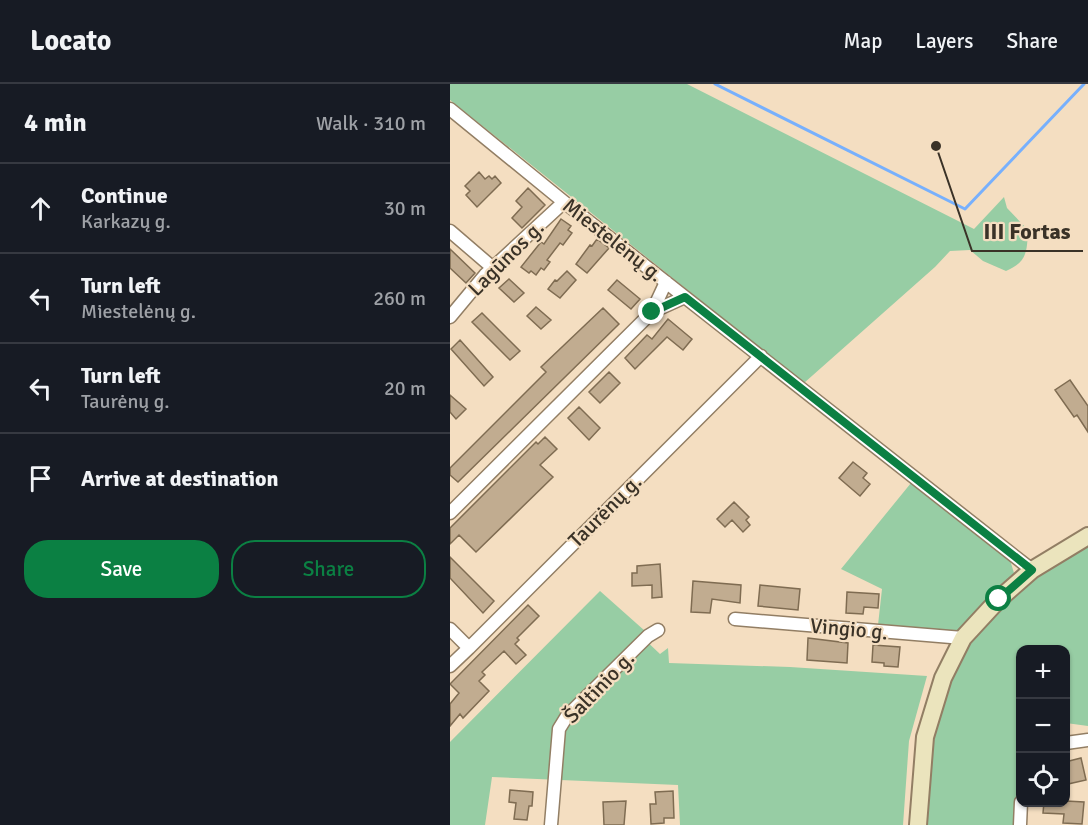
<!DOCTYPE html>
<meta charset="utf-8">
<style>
:root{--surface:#171b24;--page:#242831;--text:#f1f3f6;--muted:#9ea1a6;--line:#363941;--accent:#0b8043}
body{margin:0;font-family:Signika,sans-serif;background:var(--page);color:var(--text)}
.controls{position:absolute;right:18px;bottom:18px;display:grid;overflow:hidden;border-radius:12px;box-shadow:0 2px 4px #0004}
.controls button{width:54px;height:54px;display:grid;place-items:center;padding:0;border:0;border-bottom:2px solid var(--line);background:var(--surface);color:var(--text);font:30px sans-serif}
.stop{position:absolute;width:18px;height:18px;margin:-14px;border:4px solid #0b8043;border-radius:50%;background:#fff}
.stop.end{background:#0b8043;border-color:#fff;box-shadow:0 2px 6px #0008}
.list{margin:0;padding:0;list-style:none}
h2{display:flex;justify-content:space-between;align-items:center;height:78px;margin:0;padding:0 24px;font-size:26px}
h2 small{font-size:20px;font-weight:400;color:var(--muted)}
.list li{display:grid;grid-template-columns:39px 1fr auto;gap:18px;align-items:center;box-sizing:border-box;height:90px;padding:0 24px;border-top:2px solid var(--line)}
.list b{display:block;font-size:22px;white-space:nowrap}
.list p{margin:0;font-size:20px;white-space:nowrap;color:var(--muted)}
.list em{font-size:20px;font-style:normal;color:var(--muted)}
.actions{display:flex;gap:12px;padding:18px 24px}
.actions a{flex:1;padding:14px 0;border:2px solid var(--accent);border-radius:24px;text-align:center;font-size:21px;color:var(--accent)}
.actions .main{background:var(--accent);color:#fff}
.icon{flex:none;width:33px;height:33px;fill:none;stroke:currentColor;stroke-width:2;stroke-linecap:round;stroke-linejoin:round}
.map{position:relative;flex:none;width:638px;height:741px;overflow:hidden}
header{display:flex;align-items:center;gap:36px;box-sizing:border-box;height:84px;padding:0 30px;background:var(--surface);border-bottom:2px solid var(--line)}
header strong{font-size:28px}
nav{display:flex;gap:33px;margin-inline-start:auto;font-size:21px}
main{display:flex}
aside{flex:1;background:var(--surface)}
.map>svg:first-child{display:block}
.green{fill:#97cda4}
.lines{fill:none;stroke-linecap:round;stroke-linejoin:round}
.stream{stroke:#77b0fd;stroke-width:3}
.building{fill:#c1ac90;stroke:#7f6c52;stroke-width:1.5}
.minor-casing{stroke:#927e64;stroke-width:15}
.secondary-casing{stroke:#927e64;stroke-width:20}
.minor{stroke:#fff;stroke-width:12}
.secondary{stroke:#ebe4bd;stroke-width:16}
.route{stroke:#0b8043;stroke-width:8}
.labels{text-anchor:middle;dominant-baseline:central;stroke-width:4.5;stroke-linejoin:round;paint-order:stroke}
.street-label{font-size:21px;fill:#3a3227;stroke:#f4dec1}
.leader{fill:none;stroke:#3a3227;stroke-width:2}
.callout-dot{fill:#3a3227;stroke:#f4dec1;stroke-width:2}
.callout-label{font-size:22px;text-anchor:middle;font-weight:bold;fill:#3a3227;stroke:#f4dec1;stroke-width:4.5;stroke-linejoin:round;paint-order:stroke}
</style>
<header>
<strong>Locato</strong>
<nav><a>Map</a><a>Layers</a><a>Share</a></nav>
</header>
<main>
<aside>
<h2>4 min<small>Walk · 310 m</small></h2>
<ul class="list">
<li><svg class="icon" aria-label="ahead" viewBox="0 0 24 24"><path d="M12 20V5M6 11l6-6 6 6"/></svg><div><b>Continue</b><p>Karkazų g.</p></div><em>30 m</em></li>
<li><svg class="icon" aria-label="left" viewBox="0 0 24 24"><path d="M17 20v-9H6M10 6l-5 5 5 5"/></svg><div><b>Turn left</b><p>Miestelėnų g.</p></div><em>260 m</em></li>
<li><svg class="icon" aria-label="left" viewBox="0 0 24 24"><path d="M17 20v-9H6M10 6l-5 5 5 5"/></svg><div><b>Turn left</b><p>Taurėnų g.</p></div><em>20 m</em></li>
<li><svg class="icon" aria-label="arrive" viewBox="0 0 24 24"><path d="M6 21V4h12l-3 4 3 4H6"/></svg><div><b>Arrive at destination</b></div></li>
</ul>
<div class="actions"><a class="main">Save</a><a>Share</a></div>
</aside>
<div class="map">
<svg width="638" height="741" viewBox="0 0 638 741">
<rect width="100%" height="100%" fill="#f4dec1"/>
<path class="green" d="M0,0H237L524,145L554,113L557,124L578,146C577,168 577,178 556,187L533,177L520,166L500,167L485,183L354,299L0,16Z
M461,399L560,476L564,489L508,547L428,541L432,505L391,485Z
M638,460V642L616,639V566H570V632L565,741H473L481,660L497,600L515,565L536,538L560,512L595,486Z
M150,507L195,547L190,551L210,570L218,564L219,579L340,583L477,592L459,657L453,741H230L228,701L42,693L35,741H0V658Z"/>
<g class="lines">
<path class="stream" d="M265,0L515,125L634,0"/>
</g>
<path class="building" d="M29,88L35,95L39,92L42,95L45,92L51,99L27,123L16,111L20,107L15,102Z
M78,104L95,121L72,144L62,134L72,123L66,117Z
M111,135L121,142L118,146L122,149L113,161L110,159L97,176L100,178L94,186L91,184L86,191L81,187L79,189L71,183L91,158L94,160Z
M147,155L159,164L137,189L126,180L140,161L142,162Z
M0,165L25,189L16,199L0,184Z
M117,187L126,196L110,214L98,205L105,196L107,197Z
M59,195L74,209L64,218L49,204Z
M167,196L190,215L181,225L158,206Z
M86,223L101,236L91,245L77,232Z
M153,224L169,240L8,398L0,391V384L96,288L91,283Z
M32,229L70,267L60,276L22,238Z
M218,235L242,255L233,266L217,253L185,285L175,274L197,251L202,255Z
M10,256L43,293L34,302L1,265Z
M159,288L170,299L150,319L139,308Z
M620,296L638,322V348L627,331L624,333L605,306Z
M0,311L16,325L6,335L0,328Z
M129,323L150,344L139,356L118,334Z
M95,353L107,365L90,381L103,393L26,468L9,451L0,460V444L86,358L88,360Z
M403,378L417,389L413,394L420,400L410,412L389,394Z
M284,418L299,433L296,436L300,441L293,448L282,436L275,443L267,435Z
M0,473L44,517L33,529L0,494Z
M210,480L212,513L202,514V501L182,502V489H187V482Z
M243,497L291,501L290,519L262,515L260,529L241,528Z
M310,501L350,505L348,526L308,522Z
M397,508L429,510L428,524L414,523L413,530L396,529Z
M78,521L89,532L67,554L69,556L65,560L76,571L66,580L54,567L32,588L35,591L29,597L39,607L13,634L10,630L0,642V620L9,609L0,600Z
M358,554L398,559L397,579L357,576Z
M423,561L450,563L448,583L434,582V579L422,578Z
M631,674L636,696L618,700L615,678Z
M60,706L83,708L82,722H79L77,736L64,735L66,719L59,718Z
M223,707L224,734H214V739L201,740L200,720H206L205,708Z
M176,717L174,741H154L153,718Z
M616,717L634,718L632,740L613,739L614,730L593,729L594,718Z"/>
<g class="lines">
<g class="minor-casing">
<path id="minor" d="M0,25L114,118L582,486
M0,147L43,184
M216,198L202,228L235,213
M0,233L35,191L114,118
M0,429L202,228
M285,535L513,554
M0,545L19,564L311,272
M0,582L19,564
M616,659L638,656
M101,741L109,645L117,632L198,552L208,546
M570,741L571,718"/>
</g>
<g class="secondary-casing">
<path id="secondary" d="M468,741L475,653L493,594L513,554L549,515L582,486L638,452"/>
</g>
<use href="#minor" class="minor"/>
<use href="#secondary" class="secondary"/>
</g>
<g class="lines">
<path class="route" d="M202,228L235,213L582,486L549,515"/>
</g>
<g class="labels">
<g class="street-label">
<text transform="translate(163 156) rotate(38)">Miestelėnų g.</text>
<text transform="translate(56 174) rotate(-45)">Lagūnos g.</text>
<text transform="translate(155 427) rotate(-45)">Taurėnų g.</text>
<text transform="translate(399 545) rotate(5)">Vingio g.</text>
<text transform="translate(149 603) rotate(-46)">Šaltinio g.</text>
</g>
</g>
<path class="leader" d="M486 62L522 167H633"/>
<circle class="callout-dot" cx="486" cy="62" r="6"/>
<g class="callout-label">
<text x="577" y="155">III Fortas</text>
</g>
</svg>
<div class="controls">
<button>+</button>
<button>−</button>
<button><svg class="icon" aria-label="locate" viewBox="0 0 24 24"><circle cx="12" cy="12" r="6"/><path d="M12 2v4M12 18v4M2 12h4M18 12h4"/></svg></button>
</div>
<div class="stop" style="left:549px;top:515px"></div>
<div class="stop end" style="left:202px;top:228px"></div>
</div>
</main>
